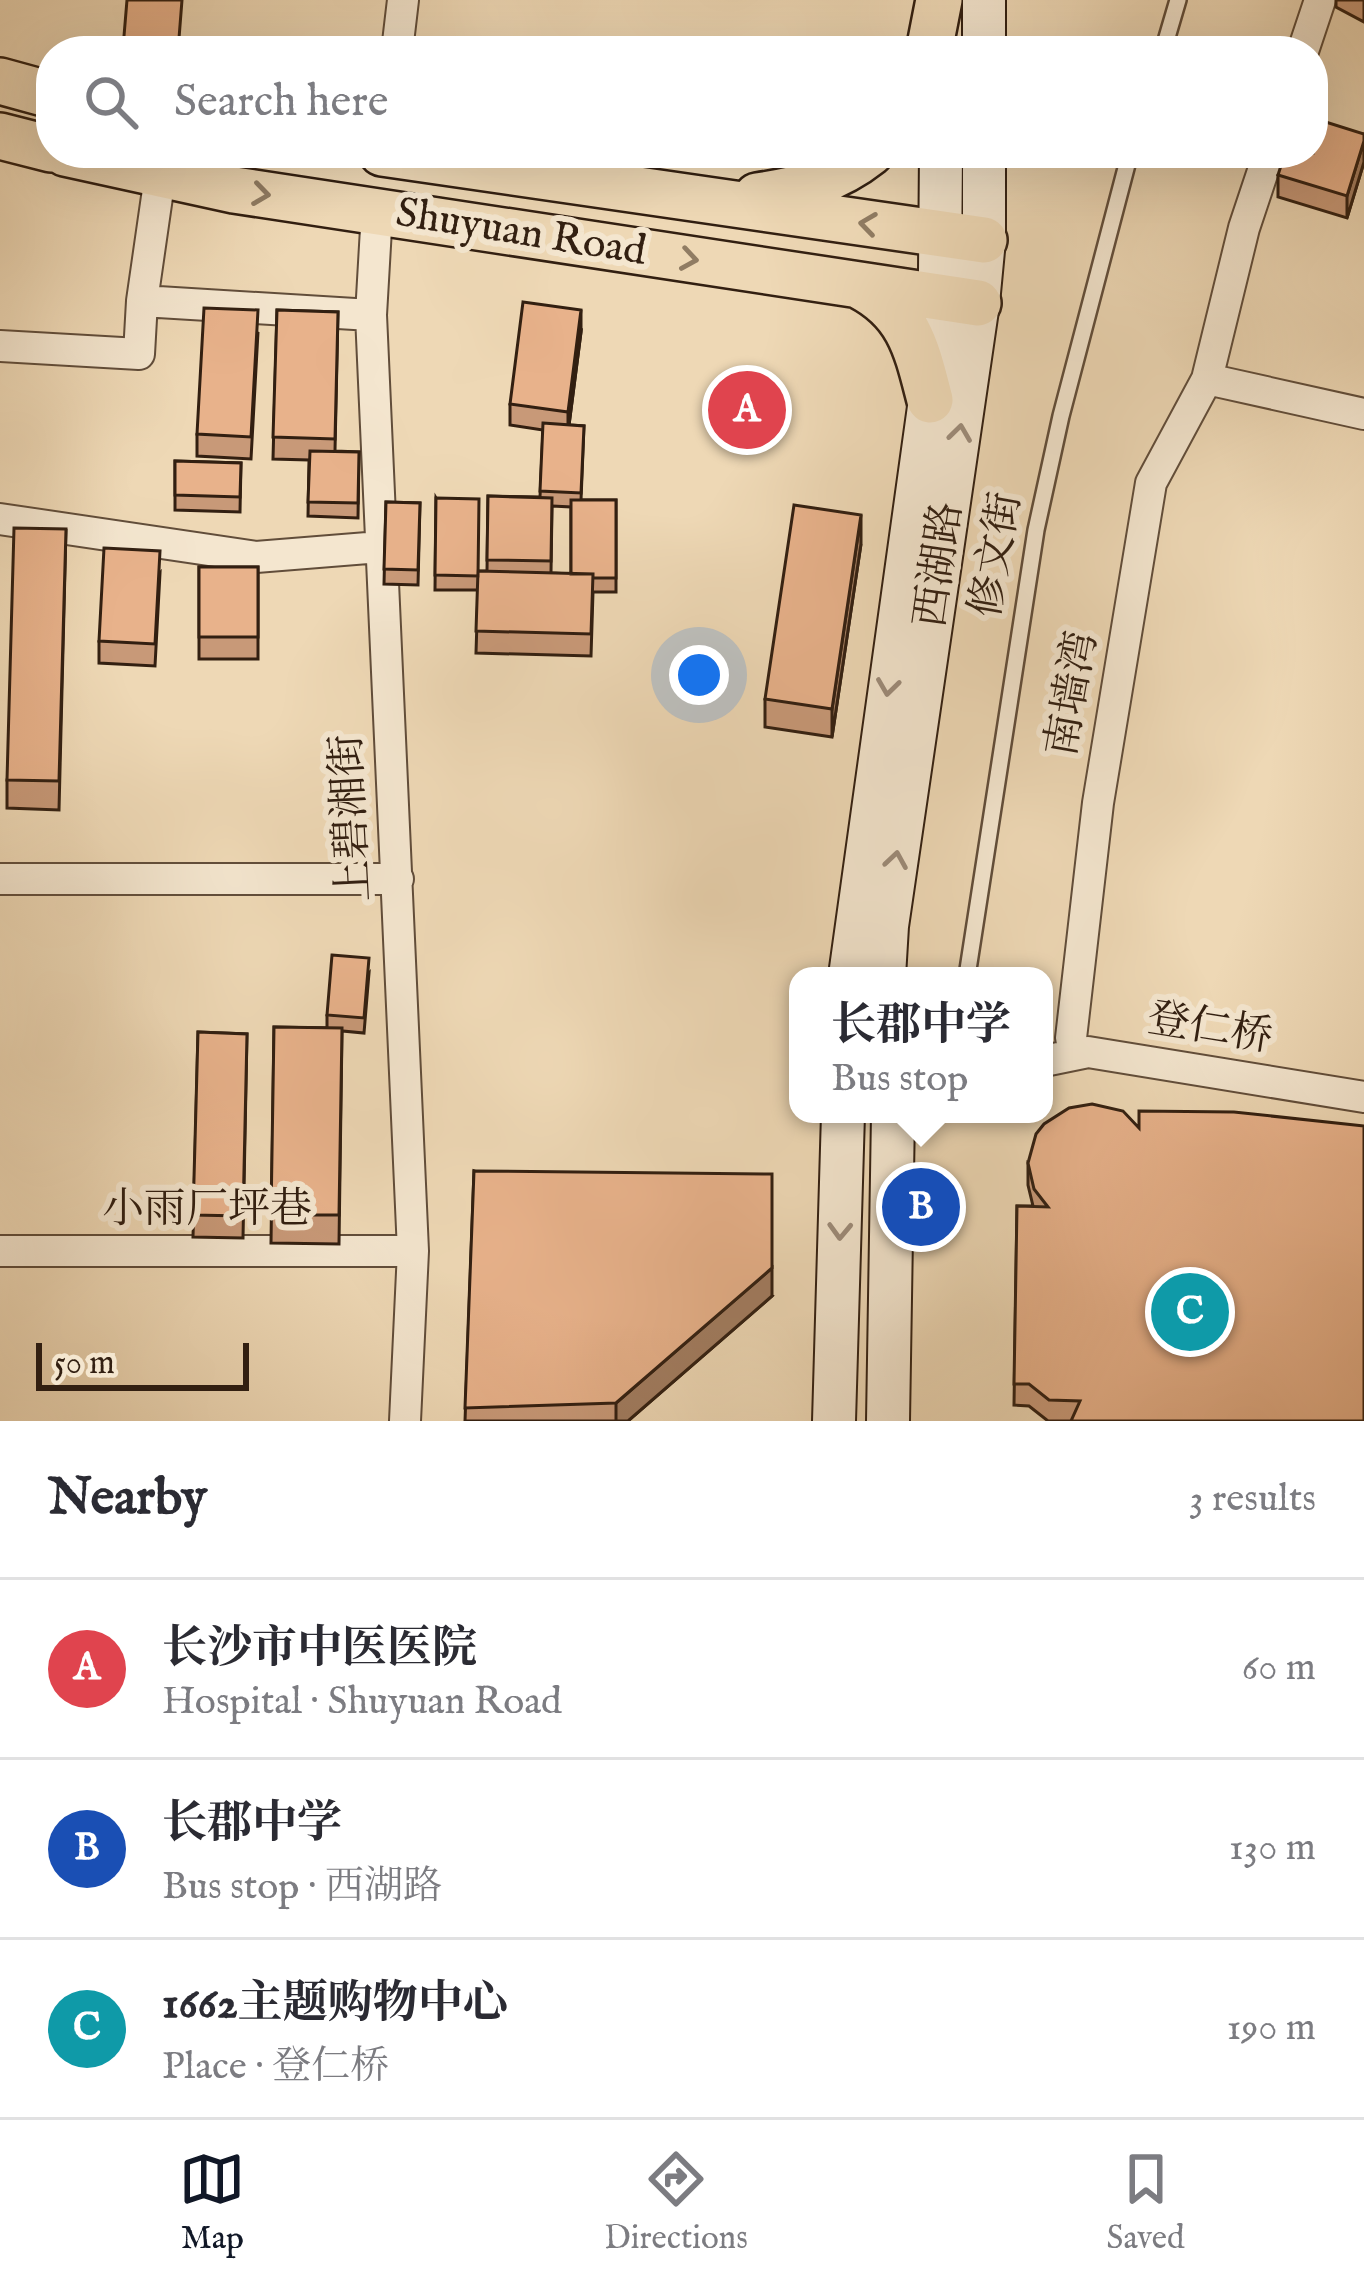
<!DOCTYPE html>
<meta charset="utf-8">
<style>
:root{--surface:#fff;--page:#f2f2f3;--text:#2b2b33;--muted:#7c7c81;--line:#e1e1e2;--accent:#111827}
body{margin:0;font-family:"IM FELL English","Noto Serif SC",serif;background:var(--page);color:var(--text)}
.scale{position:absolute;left:36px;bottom:30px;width:213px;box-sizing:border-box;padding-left:12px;border:6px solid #321f11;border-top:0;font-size:33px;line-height:42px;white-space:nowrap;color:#321f11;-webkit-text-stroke:9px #f4e6cf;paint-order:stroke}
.you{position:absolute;left:699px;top:675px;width:42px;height:42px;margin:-30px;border:9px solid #fff;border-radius:50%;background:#1a73e8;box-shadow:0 0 0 18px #1a73e833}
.badge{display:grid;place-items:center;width:78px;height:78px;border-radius:50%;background:var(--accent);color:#fff;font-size:39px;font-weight:700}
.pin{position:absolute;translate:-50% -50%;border:6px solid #fff;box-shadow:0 3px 12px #0006}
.popup{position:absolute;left:789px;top:967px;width:264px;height:156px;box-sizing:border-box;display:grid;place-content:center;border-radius:24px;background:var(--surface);filter:drop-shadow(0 3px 9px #0005);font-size:39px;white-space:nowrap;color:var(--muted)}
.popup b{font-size:45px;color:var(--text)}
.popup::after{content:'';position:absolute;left:50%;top:100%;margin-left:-24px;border:24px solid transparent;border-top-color:var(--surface)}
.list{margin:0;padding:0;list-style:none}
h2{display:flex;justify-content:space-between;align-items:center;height:156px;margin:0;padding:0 48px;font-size:51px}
h2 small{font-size:39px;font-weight:400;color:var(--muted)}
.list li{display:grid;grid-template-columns:78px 1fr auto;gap:36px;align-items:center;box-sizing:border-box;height:180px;padding:0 48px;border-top:3px solid var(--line)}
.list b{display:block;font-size:45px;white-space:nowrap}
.list p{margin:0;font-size:39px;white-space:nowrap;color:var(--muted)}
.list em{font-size:39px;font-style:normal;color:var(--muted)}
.icon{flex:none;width:66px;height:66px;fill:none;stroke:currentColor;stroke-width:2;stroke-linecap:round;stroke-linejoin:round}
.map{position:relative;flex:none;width:1364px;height:1421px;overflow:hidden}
.search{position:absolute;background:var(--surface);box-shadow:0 12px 48px #0002;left:36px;right:36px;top:36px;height:132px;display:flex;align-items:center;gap:30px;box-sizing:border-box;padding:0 42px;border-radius:48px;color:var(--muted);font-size:45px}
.sheet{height:696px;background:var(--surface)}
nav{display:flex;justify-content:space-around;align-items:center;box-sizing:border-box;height:168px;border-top:3px solid var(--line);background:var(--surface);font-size:33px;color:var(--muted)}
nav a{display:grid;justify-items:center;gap:6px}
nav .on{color:var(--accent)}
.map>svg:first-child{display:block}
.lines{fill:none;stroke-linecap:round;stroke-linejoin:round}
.service-casing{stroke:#614d3a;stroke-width:20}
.minor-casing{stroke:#614d3a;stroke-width:34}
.secondary-casing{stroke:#321f11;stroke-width:46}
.primary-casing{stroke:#321f11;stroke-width:50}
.service{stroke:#f4e6cf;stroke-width:15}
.minor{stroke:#f4e6cf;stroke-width:30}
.secondary{stroke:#f4e6cf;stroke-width:42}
.primary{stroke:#eed8b5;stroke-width:45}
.wall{fill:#c89978;stroke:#321f11;stroke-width:3;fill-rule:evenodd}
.shaded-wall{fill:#a27d61;stroke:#321f11;stroke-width:3}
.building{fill:#e8b28b;stroke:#321f11;stroke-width:3}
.oneway{stroke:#907c63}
.oneway2{stroke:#9d8c7a}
.labels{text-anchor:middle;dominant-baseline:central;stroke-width:12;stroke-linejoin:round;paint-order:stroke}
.street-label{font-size:42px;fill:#321f11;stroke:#f4e6cf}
</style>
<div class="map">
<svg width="1364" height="1421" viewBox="0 0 1364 1421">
<rect width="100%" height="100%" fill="#eed8b5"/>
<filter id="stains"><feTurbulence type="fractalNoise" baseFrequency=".00167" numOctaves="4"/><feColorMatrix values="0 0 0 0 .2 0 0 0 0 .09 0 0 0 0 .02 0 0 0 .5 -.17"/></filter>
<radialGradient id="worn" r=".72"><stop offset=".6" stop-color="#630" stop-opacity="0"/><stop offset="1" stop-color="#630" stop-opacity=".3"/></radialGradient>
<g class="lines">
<g class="service-casing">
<path id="service" d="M1163,51L1178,0
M967,976L1036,530L1061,416L1130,153"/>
</g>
<g class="minor-casing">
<path id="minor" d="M397,51L403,0
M1303,51L1320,0
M377,211L371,315L413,1251L405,1421
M142,301L371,315
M0,346L139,354L142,301L160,176
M1207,379L1364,414
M0,519L256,557L380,547
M0,879H398
M1071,1038L1098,803L1151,483L1207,379L1244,228L1269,153
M1044,1061L1088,1052L1364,1097
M0,1251H413"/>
</g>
<g class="secondary-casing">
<path id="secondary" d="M984,51V0
M850,976L930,400L940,271L941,153
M884,976L887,926L978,303L984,240V153
M834,1421L843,1114
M888,1421L893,1114"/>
</g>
<g class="primary-casing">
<path id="primary" d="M929,51L939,0
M0,81L51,95
M0,136L51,149
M65,153L234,190L978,303
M382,153L984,240
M757,196C799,190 836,180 870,153
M860,286C910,312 917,350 930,400"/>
</g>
<use href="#service" class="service"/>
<use href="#minor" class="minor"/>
<use href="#secondary" class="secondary"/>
<use href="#primary" class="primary"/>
</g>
<path class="wall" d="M1336,0H1364V22L1336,7Z
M1364,134V162L1347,218L1278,197V175Z
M277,310L338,312L335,451L359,452L358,518L308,516L309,460L273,459Z
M258,332L251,459L197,456V434Z
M581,332L569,425L584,426L581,500H616V592H593L591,656L476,653L478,590H435L436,498L478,571H487L488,496L540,497L543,430L510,425V404ZM552,506L571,507V574L551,573Z
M175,461L241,463L240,512L175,510Z
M386,502L420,503L418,585L384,584Z
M66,529L59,810L7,808V780Z
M861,544L832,737L765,727V699Z
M199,567H258V659H199Z
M160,573L155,666L99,663V641Z
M369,973L364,1033L342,1031L339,1244L271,1243L274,1027L327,1028V1015Z
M198,1032L247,1034L243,1238L193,1237Z
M1028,1163L1364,1421H1048L1029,1406L1014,1405L1017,1206H1033L1028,1185Z
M474,1171L772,1296L628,1421H465Z"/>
<path class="shaded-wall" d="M1364,141V162L1347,218V196Z
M581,310V332L568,433V412Z
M861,515V544L832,737V709Z
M772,1268V1296L628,1421H616V1403Z"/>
<path class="building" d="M127,0H182L178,51L123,48Z
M1313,118L1364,134V141L1347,196L1278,175L1285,153H1313Z
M523,302L581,310L568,412L510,404Z
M204,308L258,310L251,437L197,434Z
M277,310L338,312L335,439L273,437Z
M543,423L584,426L581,493L540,491Z
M310,451L359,452L358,503L308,502Z
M175,461L241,463L240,497L175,495Z
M488,496L552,498L551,561L487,560Z
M436,498L479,499L478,576L435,575Z
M571,500H616V578H593V574H571Z
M386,502L420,503L418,570L384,569Z
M794,505L861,515L832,709L765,699Z
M14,528L66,529L59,781L7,780Z
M104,548L160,551L155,644L99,641Z
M199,567H258V637H199Z
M478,571L593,574L591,634L476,631Z
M332,955L369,958L364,1018L327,1015Z
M274,1027L342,1028L339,1215H271Z
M198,1032L247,1034L243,1216L193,1215Z
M1092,1104L1123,1111L1139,1128V1111L1234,1112L1364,1126V1421H1071L1080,1401L1049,1400L1029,1384H1014L1017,1206L1048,1207L1034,1189L1028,1163L1036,1134L1044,1124L1069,1108Z
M474,1171L772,1174V1268L616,1403L465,1408Z"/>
<defs><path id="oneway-chevron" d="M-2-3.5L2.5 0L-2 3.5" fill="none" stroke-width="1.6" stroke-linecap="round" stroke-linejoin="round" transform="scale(3)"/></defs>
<g class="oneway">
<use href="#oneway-chevron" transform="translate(261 194) rotate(8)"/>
<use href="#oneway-chevron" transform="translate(868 224) rotate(-172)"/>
<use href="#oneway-chevron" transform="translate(689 259) rotate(9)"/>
</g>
<g class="oneway2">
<use href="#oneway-chevron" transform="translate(960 433) rotate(-82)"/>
<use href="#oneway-chevron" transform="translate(888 687) rotate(98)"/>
<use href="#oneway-chevron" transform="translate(896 860) rotate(-81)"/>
<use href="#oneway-chevron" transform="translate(840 1231) rotate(92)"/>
</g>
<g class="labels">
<g class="street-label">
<text transform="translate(521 233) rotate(9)">Shuyuan Road</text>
<text transform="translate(997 555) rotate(-80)">修文街</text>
<text transform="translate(940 565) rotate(-82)">西湖路</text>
<text transform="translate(1073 694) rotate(-80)">南墙湾</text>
<text transform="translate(352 818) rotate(-93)">上碧湘街</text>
<text transform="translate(1210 1029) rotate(9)">登仁桥</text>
<text x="207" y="1210">小雨厂坪巷</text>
</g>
</g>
<rect width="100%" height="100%" filter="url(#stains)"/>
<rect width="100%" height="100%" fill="url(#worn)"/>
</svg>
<div class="scale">50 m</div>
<div class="you"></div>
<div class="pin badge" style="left:747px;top:410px;background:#e0444e">A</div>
<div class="pin badge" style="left:921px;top:1207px;background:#1a4fb4">B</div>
<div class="popup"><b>长郡中学</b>Bus stop</div>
<div class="pin badge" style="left:1190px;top:1312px;background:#0f9aa8">C</div>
<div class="search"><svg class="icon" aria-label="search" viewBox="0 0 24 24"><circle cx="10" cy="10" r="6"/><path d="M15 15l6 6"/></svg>Search here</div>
</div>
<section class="sheet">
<h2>Nearby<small>3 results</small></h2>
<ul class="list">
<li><span class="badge" style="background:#e0444e">A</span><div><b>长沙市中医医院</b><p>Hospital · Shuyuan Road</p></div><em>60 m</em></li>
<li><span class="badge" style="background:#1a4fb4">B</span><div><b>长郡中学</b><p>Bus stop · 西湖路</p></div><em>130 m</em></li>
<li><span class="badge" style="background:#0f9aa8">C</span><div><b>1662主题购物中心</b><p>Place · 登仁桥</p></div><em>190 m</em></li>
</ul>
</section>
<nav>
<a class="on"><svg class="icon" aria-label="map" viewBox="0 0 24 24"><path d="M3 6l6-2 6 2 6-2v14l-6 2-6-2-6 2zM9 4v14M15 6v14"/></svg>Map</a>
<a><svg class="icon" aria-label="directions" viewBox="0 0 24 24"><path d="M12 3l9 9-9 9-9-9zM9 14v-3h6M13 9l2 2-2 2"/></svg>Directions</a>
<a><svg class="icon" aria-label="saved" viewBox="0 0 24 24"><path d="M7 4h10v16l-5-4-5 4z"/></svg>Saved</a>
</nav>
